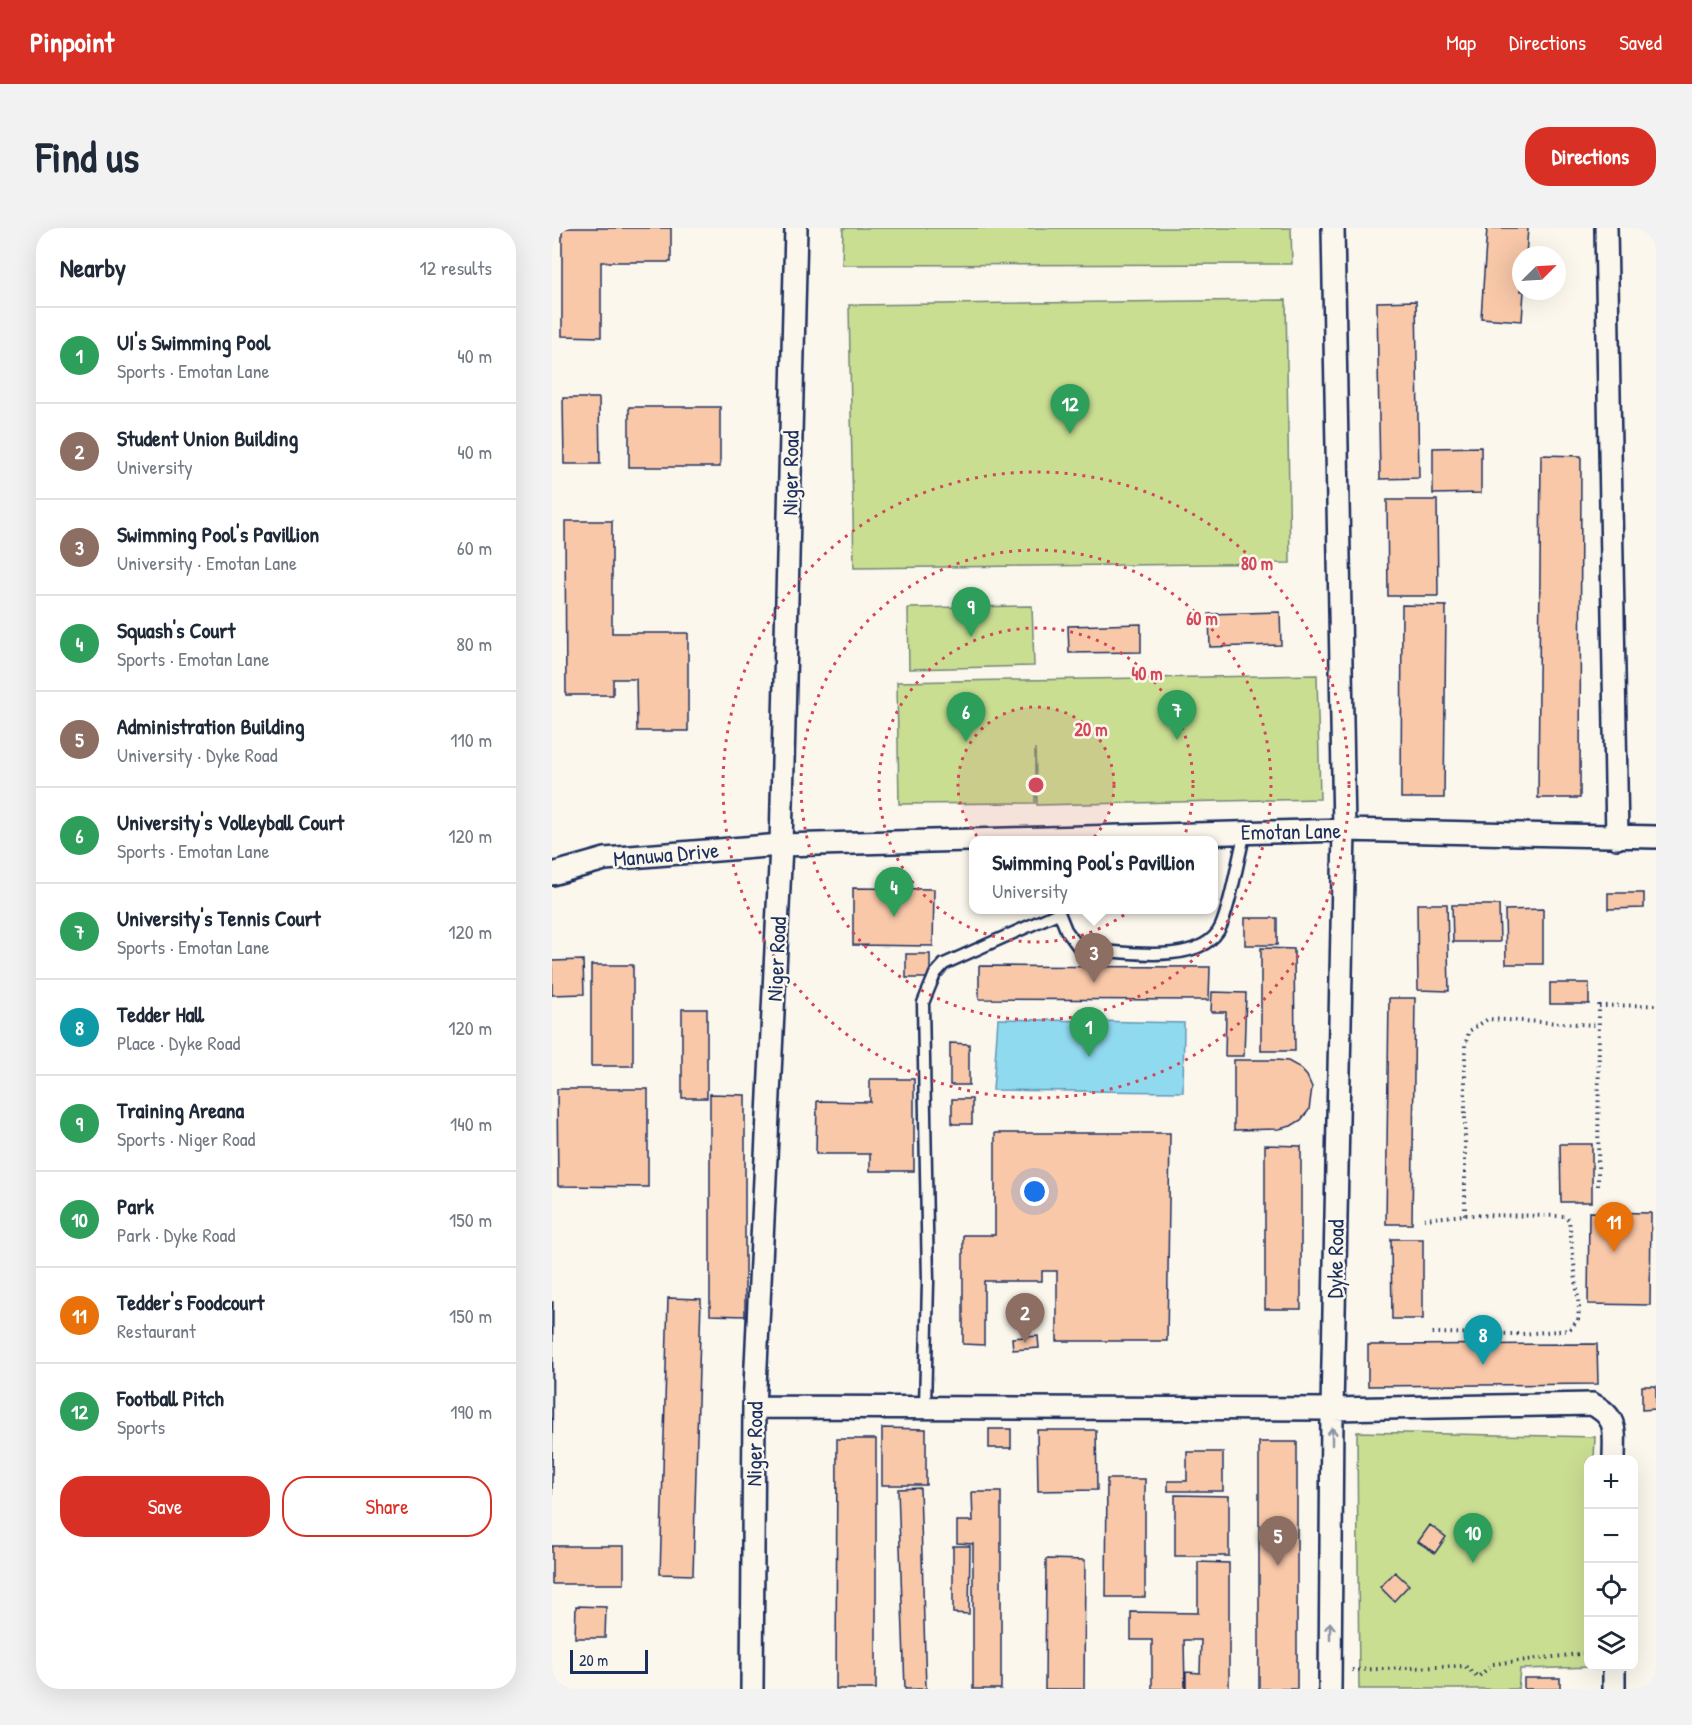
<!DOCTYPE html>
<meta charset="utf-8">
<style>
:root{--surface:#fff;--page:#f2f2f3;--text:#1f2937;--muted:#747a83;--line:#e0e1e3;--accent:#d93025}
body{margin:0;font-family:"Patrick Hand",sans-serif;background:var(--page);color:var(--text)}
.controls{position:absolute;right:18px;bottom:18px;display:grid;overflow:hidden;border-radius:12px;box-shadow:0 6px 24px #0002}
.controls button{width:54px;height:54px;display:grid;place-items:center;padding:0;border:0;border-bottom:2px solid var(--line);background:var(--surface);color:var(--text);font:30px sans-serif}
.compass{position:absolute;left:960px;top:18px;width:54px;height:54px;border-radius:50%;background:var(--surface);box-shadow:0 6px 24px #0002;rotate:66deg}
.scale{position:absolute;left:18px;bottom:15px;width:78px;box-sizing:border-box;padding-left:6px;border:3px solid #1b2f5e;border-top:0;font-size:16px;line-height:21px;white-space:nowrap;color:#1b2f5e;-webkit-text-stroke:4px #fbf7ec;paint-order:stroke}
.you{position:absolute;left:483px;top:964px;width:21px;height:21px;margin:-15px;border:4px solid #fff;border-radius:50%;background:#1a73e8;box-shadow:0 0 0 9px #1a73e833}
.badge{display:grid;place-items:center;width:39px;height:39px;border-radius:50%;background:var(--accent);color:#fff;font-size:20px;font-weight:700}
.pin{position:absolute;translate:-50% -50px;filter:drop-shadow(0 2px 3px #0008)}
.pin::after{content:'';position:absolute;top:32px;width:21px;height:18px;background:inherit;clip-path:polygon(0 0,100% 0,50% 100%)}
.popup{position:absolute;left:417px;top:608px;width:249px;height:78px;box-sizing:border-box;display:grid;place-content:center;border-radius:12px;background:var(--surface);filter:drop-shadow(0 2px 4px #0005);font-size:20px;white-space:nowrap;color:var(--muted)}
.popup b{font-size:22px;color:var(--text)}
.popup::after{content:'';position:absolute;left:50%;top:100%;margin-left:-12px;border:12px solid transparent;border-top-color:var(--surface)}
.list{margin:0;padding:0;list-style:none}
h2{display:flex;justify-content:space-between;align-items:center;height:78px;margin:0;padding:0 24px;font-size:26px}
h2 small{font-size:20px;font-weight:400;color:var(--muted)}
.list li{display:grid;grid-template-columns:39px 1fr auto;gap:18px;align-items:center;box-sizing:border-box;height:96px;padding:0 24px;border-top:2px solid var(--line)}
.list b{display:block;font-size:22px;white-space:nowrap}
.list p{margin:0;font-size:20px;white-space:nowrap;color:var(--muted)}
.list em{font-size:20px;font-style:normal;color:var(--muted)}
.actions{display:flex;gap:12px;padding:18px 24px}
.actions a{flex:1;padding:14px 0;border:2px solid var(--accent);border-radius:24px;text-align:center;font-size:21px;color:var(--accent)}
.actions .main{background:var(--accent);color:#fff}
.icon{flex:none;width:33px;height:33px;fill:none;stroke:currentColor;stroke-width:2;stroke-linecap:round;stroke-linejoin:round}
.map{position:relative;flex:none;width:1104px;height:1461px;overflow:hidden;border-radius:24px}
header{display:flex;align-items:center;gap:36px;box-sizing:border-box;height:84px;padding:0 30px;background:var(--accent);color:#fff}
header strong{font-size:28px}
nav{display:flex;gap:33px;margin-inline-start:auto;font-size:21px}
.intro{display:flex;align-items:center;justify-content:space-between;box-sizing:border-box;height:144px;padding:0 36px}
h1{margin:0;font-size:42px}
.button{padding:15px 27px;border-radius:24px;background:var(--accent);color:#fff;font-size:21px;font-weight:700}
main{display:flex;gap:36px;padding:0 36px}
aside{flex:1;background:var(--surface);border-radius:24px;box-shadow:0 6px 24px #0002}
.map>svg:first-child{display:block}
.green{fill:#cade92;stroke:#728678;stroke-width:1.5}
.water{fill:#90daf0;stroke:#6196b6;stroke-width:1.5}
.building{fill:#f9c8a9;stroke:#1b2f5e;stroke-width:1.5}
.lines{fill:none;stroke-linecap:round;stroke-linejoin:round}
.service-casing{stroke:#1b2f5e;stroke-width:15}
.minor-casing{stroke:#1b2f5e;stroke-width:26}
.path{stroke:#1b2f5e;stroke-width:4;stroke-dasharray:1.5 4.5;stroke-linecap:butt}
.service{stroke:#fbf7ec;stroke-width:10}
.minor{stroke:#fbf7ec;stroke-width:21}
.oneway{stroke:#8b93a5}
.ring{fill:none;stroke:#d1495b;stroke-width:3;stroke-dasharray:3 6}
.labels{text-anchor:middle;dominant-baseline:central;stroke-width:5;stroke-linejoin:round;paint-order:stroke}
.street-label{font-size:22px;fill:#1b2f5e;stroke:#fbf7ec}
.centre{fill:#d1495b;stroke:#fbf7ec;stroke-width:3}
.ring-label{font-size:18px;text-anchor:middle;font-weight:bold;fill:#d1495b;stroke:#fbf7ec;stroke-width:5;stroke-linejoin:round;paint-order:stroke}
</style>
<header>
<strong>Pinpoint</strong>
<nav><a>Map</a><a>Directions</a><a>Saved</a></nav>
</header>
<div class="intro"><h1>Find us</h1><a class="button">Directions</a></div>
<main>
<aside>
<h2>Nearby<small>12 results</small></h2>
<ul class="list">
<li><span class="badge" style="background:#2e9e5b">1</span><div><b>UI's Swimming Pool</b><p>Sports · Emotan Lane</p></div><em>40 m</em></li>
<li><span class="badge" style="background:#8d6e63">2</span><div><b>Student Union Building</b><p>University</p></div><em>40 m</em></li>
<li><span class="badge" style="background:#8d6e63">3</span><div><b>Swimming Pool's Pavillion</b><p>University · Emotan Lane</p></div><em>60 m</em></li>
<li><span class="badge" style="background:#2e9e5b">4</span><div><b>Squash's Court</b><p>Sports · Emotan Lane</p></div><em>80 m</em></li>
<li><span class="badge" style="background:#8d6e63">5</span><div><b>Administration Building</b><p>University · Dyke Road</p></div><em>110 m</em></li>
<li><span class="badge" style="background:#2e9e5b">6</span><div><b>University's Volleyball Court</b><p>Sports · Emotan Lane</p></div><em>120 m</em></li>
<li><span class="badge" style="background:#2e9e5b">7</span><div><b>University's Tennis Court</b><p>Sports · Emotan Lane</p></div><em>120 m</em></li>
<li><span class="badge" style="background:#0f9aa8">8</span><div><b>Tedder Hall</b><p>Place · Dyke Road</p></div><em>120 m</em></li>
<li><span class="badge" style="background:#2e9e5b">9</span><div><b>Training Areana</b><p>Sports · Niger Road</p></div><em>140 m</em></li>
<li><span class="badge" style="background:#2e9e5b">10</span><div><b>Park</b><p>Park · Dyke Road</p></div><em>150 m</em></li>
<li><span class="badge" style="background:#e8710a">11</span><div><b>Tedder's Foodcourt</b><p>Restaurant</p></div><em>150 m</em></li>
<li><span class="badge" style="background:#2e9e5b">12</span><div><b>Football Pitch</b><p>Sports</p></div><em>190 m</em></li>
</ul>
<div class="actions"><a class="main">Save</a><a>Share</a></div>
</aside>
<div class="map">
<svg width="1104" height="1461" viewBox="0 0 1104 1461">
<rect width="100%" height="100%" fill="#fbf7ec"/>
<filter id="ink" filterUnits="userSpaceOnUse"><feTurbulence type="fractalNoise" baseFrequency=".0167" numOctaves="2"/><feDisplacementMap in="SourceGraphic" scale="12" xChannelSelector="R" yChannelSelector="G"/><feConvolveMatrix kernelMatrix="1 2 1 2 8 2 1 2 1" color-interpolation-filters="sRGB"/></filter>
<g filter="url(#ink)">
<path class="green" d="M291,0H739L740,36L290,37Z
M734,72L738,335L302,340L297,77Z
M480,378L482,438L357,441L356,380Z
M765,447L768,571L485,577L483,520V575L347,576L345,454Z
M805,1204L1043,1209L1042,1231L1036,1232V1438L1044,1439L968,1441L966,1461H807Z"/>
<path class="water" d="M446,791L632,795L631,864L441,862Z"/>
<path class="building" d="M10,0H119V34H49V109L10,108Z
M935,0H976L974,27H969V63H972L970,93L929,90Z
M864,73L867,250L828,251L825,74Z
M11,170H47L48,236H12Z
M77,179H168V239H77Z
M929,219V265L881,266V220Z
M989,227L1029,228L1028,570H986Z
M835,272H885L886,368H836Z
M13,293H60V405H136V503H85L84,451H61V467H14Z
M850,377L894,378L892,570H849Z
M728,384L729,417L658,419L657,386Z
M589,396V424L517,425L516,398Z
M301,660L382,661L381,718L301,717Z
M1056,665H1092V680L1056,681Z
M865,676H895L897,763L866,762Z
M900,677H947L948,714H901Z
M991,681V736H954L953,682Z
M693,690H725V717H693Z
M709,720L742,721L743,823H709Z
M354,726H378V750H354Z
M31,732L32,766L0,767V733Z
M39,737H81V838H39Z
M427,738L658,739L657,772L427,771Z
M998,755H1037V776H998Z
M660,764L694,765L692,828H673L674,784H659Z
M837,770H863L860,996H834Z
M130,781H155V870H130Z
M398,815L417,816V857H398Z
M682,832H724L736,833L747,839L755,848L760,859L757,882L749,892L739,898L727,901L682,902Z
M318,851H362V943H318V926H264L265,873L318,874Z
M5,861H96V959L6,958Z
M158,866L193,867V1088L158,1087Z
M400,871H420V896H400Z
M443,905H618L615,1113H505V1043H490V1053H432V1117L411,1116V1007H443Z
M1008,916H1040V974H1009Z
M713,917L749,918V1081H713Z
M1037,984L1099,985L1098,1077L1036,1076Z
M839,1011H871V1091H840Z
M116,1070L149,1071L141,1347L108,1346Z
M0,1074H1L0,1273Z
M486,1108L487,1120L461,1122L460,1110Z
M1045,1116L1046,1156L816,1158V1117Z
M1090,1158H1104V1181L1090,1182Z
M330,1200L374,1201V1257H330Z
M437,1201H459V1220H437Z
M485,1202H544L545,1262L486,1263Z
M285,1211H324V1461H284Z
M707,1214H745V1461H707Z
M635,1224H671V1263H616V1253H635Z
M555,1251H593V1369H554Z
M368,1260L374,1461H353L346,1261Z
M420,1264H449V1461H421V1316L405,1315V1293H421Z
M623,1267L677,1268V1328H623Z
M878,1297L894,1309L883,1325L866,1314Z
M0,1318H72V1356H0Z
M401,1318H418L417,1386L401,1385Z
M494,1331L533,1332L532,1461H493Z
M646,1334L677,1335V1461H634V1444L648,1445L649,1412H632L633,1461H600V1412H579V1384L646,1385Z
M843,1344L857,1357L842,1373L828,1359Z
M24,1378L54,1379L53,1410H23Z
M972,1450H1008V1461H972Z"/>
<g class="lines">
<g class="service-casing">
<path id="service" d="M506,682L514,702L528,721C566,723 651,740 669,698C679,675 686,631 693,604
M373,1178L376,1054L371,775L383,746L392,736L506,685"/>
</g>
<g class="minor-casing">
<path id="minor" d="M1054,0L1065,610
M0,646L53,631L229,617L792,602L1104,609
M202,1179L780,1181L1040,1176C1067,1190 1062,1204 1062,1232
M200,1461L202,1179L229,617L244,0
M778,1461L780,1181L792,602L781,0
M1062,1461V1438"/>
</g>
<path class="path" d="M1046,958L1047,778L1104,777
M913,987V817L917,803L936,791L1045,797
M872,991L913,987L1013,988L1017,992L1027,1079L1026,1092L1017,1102L970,1106L877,1105
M800,1442L913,1438L926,1449L941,1436L1036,1425"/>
<use href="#service" class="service"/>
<use href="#minor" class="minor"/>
</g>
<defs><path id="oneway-shaft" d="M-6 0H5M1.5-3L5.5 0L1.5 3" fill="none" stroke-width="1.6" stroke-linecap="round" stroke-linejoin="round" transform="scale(1.5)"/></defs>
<g class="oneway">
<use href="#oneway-shaft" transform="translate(780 1208) rotate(-90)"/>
<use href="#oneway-shaft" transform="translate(778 1403) rotate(-90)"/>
</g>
</g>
<circle cx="484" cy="557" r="78" fill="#d1495b" fill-opacity=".12"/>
<g class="ring">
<circle cx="484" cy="557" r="78"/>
<circle cx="484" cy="557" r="157"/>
<circle cx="484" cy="557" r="235"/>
<circle cx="484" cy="557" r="313"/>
</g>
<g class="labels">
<g class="street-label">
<text transform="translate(238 245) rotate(-89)">Niger Road</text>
<text transform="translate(739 603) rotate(-1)">Emotan Lane</text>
<text transform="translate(114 626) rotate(-5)">Manuwa Drive</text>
<text transform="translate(224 731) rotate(-87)">Niger Road</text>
<text transform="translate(783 1031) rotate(-89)">Dyke Road</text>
<text transform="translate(202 1216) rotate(-89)">Niger Road</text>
</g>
</g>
<circle cx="484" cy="557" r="9" class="centre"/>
<g class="ring-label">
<text x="705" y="342">80 m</text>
<text x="650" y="397">60 m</text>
<text x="595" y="452">40 m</text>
<text x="539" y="508">20 m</text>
</g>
</svg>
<div class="controls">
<button>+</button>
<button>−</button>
<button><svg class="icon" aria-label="locate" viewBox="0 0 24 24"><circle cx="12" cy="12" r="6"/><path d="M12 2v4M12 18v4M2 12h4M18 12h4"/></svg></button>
<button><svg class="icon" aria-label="layers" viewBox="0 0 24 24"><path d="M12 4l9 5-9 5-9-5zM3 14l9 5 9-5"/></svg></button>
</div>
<svg class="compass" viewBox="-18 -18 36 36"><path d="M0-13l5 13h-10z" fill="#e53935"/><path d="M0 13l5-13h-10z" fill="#747a83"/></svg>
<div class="scale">20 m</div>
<div class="you"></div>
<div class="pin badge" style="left:537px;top:829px;background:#2e9e5b">1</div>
<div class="pin badge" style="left:473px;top:1115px;background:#8d6e63">2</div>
<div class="pin badge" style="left:542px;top:755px;background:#8d6e63">3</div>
<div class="popup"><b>Swimming Pool's Pavillion</b>University</div>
<div class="pin badge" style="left:342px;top:689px;background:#2e9e5b">4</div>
<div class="pin badge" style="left:726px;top:1338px;background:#8d6e63">5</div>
<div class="pin badge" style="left:414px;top:514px;background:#2e9e5b">6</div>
<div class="pin badge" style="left:625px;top:512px;background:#2e9e5b">7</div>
<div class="pin badge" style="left:931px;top:1137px;background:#0f9aa8">8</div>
<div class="pin badge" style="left:419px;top:409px;background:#2e9e5b">9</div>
<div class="pin badge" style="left:921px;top:1335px;background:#2e9e5b">10</div>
<div class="pin badge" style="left:1062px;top:1024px;background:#e8710a">11</div>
<div class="pin badge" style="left:518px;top:206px;background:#2e9e5b">12</div>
</div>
</main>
